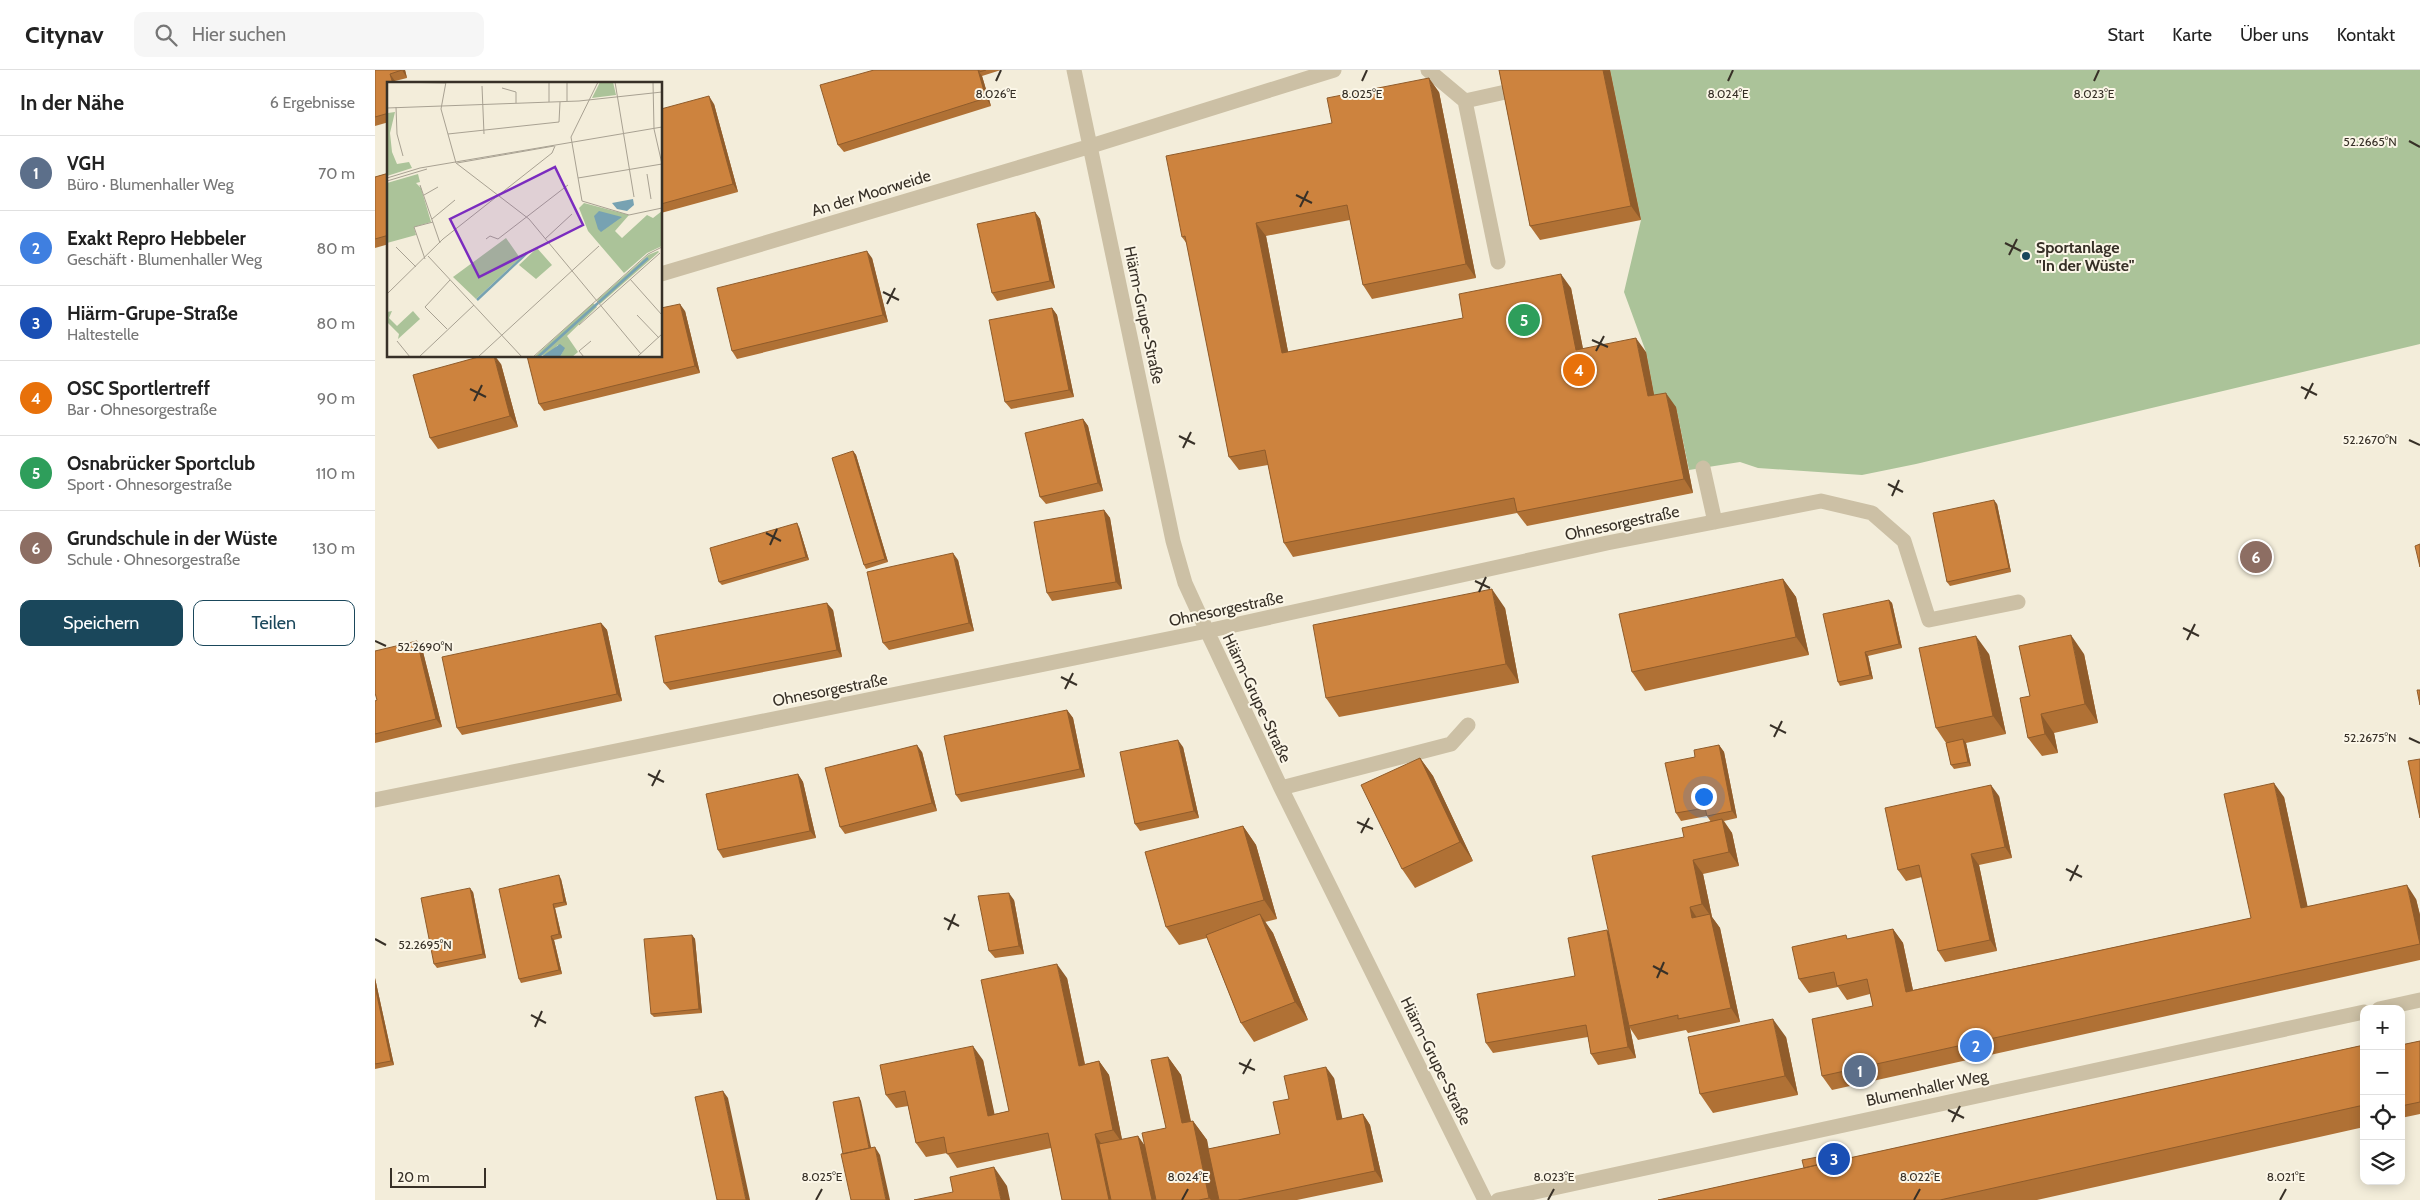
<!DOCTYPE html>
<html lang="de">
<meta charset="utf-8">
<style>
:root{--surface:#fff;--page:#f6f6f6;--text:#222;--muted:#767676;--line:#e0e0e0;--accent:#1a475b}
body{margin:0;font-family:Cabin,sans-serif;background:var(--page);color:var(--text)}
.controls{position:absolute;right:15px;bottom:15px;display:grid;overflow:hidden;border-radius:10px;box-shadow:0 2px 12px #0003}
.controls button{width:45px;height:45px;display:grid;place-items:center;padding:0;border:0;border-bottom:1px solid var(--line);background:var(--surface);color:var(--text);font:25px sans-serif}
.scale{position:absolute;left:15px;bottom:12px;width:96px;box-sizing:border-box;padding-left:5px;border:2px solid #373027;border-top:0;font-size:14px;line-height:18px;white-space:nowrap;color:#373027;-webkit-text-stroke:4px #fbf6e7;paint-order:stroke}
.you{position:absolute;left:1328px;top:726px;width:18px;height:18px;margin:-12px;border:4px solid #fff;border-radius:50%;background:#1a73e8;box-shadow:0 0 0 8px #1a73e833}
.badge{display:grid;place-items:center;width:32px;height:32px;border-radius:50%;background:var(--accent);color:#fff;font-size:16px;font-weight:700}
.pin{position:absolute;translate:-50% -50%;border:2px solid #fff;box-shadow:0 1px 5px #0006}
.list{margin:0;padding:0;list-style:none}
h2{display:flex;justify-content:space-between;align-items:center;height:65px;margin:0;padding:0 20px;font-size:21px}
h2 small{font-size:16px;font-weight:400;color:var(--muted)}
.list li{display:grid;grid-template-columns:32px 1fr auto;gap:15px;align-items:center;box-sizing:border-box;height:75px;padding:0 20px;border-top:1px solid var(--line)}
.list b{display:block;font-size:19px;white-space:nowrap}
.list p{margin:0;font-size:16px;white-space:nowrap;color:var(--muted)}
.list em{font-size:16px;font-style:normal;color:var(--muted)}
.actions{display:flex;gap:10px;padding:15px 20px}
.actions a{flex:1;padding:11px 0;border:1px solid var(--accent);border-radius:10px;text-align:center;font-size:18px;color:var(--accent)}
.actions .main{background:var(--accent);color:#fff}
.icon{flex:none;width:28px;height:28px;fill:none;stroke:currentColor;stroke-width:2;stroke-linecap:round;stroke-linejoin:round}
.map{position:relative;flex:none;width:2045px;height:1130px;overflow:hidden}
header{display:flex;align-items:center;gap:30px;box-sizing:border-box;height:70px;padding:0 25px;background:var(--surface);border-bottom:1px solid var(--line)}
header strong{font-size:24px}
nav{display:flex;gap:28px;margin-inline-start:auto;font-size:18px}
.search{width:350px;height:45px;background:var(--page);display:flex;align-items:center;gap:12px;box-sizing:border-box;padding:0 18px;border-radius:10px;color:var(--muted);font-size:19px}
main{display:flex}
aside{flex:1;background:var(--surface)}
.map>svg:first-child{display:block}
.green{fill:#abc399}
.lines{fill:none;stroke-linecap:round;stroke-linejoin:round}
.minor{stroke:#ccc0a5;stroke-width:15}
.wall{fill:#b07135}
.shaded-wall{fill:#905c2b}
.building{fill:#cd833e;stroke:#905c2b}
.ticks{fill:none;stroke:#373027;stroke-width:2}
.poi-dot{fill:#1a475b;stroke:#fbf6e7;stroke-width:2}
.labels{text-anchor:middle;dominant-baseline:central;stroke-width:4;stroke-linejoin:round;paint-order:stroke}
.street-label{font-size:16px;fill:#373027;stroke:#fbf6e7}
.poi-label{font-size:16px;font-weight:bold;fill:#373027;stroke:#fbf6e7;text-anchor:start}
.inset-river{fill:none;stroke:#77a2b2;stroke-width:2.5}
.inset-road{fill:none;stroke:#a8a192;stroke-width:1}
.view{fill:#7b2cbf;fill-opacity:0.15;stroke:#7b2cbf;stroke-width:2.5}
.inset-edge{fill:none;stroke:#373027;stroke-width:2.5}
.ticks-label{font-size:12px;text-anchor:middle;fill:#373027;stroke:#fbf6e7;stroke-width:4;stroke-linejoin:round;paint-order:stroke}
</style>
<header>
<strong>Citynav</strong>
<div class="search"><svg class="icon" aria-label="search" viewBox="0 0 24 24"><circle cx="10" cy="10" r="6"/><path d="M15 15l6 6"/></svg>Hier suchen</div>
<nav><a>Start</a><a>Karte</a><a>Über uns</a><a>Kontakt</a></nav>
</header>
<main>
<aside>
<h2>In der Nähe<small>6 Ergebnisse</small></h2>
<ul class="list">
<li><span class="badge" style="background:#5c6f8a">1</span><div><b>VGH</b><p>Büro · Blumenhaller Weg</p></div><em>70 m</em></li>
<li><span class="badge" style="background:#3f7fe0">2</span><div><b>Exakt Repro Hebbeler</b><p>Geschäft · Blumenhaller Weg</p></div><em>80 m</em></li>
<li><span class="badge" style="background:#1a4fb4">3</span><div><b>Hiärm-Grupe-Straße</b><p>Haltestelle</p></div><em>80 m</em></li>
<li><span class="badge" style="background:#e8710a">4</span><div><b>OSC Sportlertreff</b><p>Bar · Ohnesorgestraße</p></div><em>90 m</em></li>
<li><span class="badge" style="background:#2e9e5b">5</span><div><b>Osnabrücker Sportclub</b><p>Sport · Ohnesorgestraße</p></div><em>110 m</em></li>
<li><span class="badge" style="background:#8d6e63">6</span><div><b>Grundschule in der Wüste</b><p>Schule · Ohnesorgestraße</p></div><em>130 m</em></li>
</ul>
<div class="actions"><a class="main">Speichern</a><a>Teilen</a></div>
</aside>
<div class="map">
<svg width="2045" height="1130" viewBox="0 0 2045 1130">
<rect width="100%" height="100%" fill="#f3edda"/>
<path class="green" d="M1235,0H2045V274L1541,394L1487,405L1383,398L1365,392L1314,400L1301,337L1282,340L1271,282L1249,222L1266,150Z"/>
<g class="lines">
<path class="minor" d="M699,0L798,471L810,513L832,561L906,718L1110,1130
M1053,0L1090,31L1123,192
M1090,31L1135,21
M286,204L716,76L959,0
M1328,398L1340,452
M906,718L1076,674L1093,655
M0,730L832,561L1232,473L1446,431L1497,443L1529,471L1554,550L1643,532
M2004,939L2045,930
M1123,1130L1989,942"/>
</g>
<path class="wall" d="M0,0H30L32,8L20,11L21,14H14V52L0,56Z
M499,0H626L607,6L616,36L469,82L463,75Z
M1124,0H1235L1266,150L1165,170L1155,156Z
M1064,22L1101,208L997,229L988,215L975,150L891,166L913,282L1088,248L1196,218L1208,279L1271,282L1279,325L1301,337L1318,423L1152,456L1142,443L918,487L909,473L893,395L864,400L854,387L812,174L807,167L957,53Z
M339,34L363,122L286,143V39Z
M14,103V174L0,178V107Z
M660,142L665,149L680,218L622,231L617,223Z
M497,188L513,252L362,289L357,281Z
M677,238L682,245L699,327L636,339L630,332Z
M310,241L325,303L169,341L164,334Z
M126,294L143,357L63,379L55,368Z
M708,349L713,356L728,421L671,434L665,427Z
M478,381L481,385L513,492L491,499L489,495Z
M1622,434L1636,502L1575,516L1572,512Z
M729,440L735,448L747,519L677,531L672,523Z
M424,457L434,490L347,515L344,512Z
M583,490L599,561L514,580L508,573Z
M1408,509L1421,527L1434,585L1270,621L1257,602Z
M1514,530L1517,533L1527,578L1493,586L1498,609L1465,616L1463,612Z
M1130,538L1144,613L964,647L951,628Z
M458,540L467,587L295,620L289,613Z
M226,553L232,560L247,631L87,665L82,658Z
M47,578L67,657L0,673V631L2,630Z
M1614,584L1631,664L1591,673L1596,696L1579,699L1576,695L1571,673L1561,658Z
M1709,584L1723,653L1679,663L1683,683L1667,686L1653,668L1655,626Z
M692,640L698,648L710,707L586,732L581,725Z
M1344,675L1349,682L1362,748L1349,751L1357,763L1364,796L1328,804L1337,847L1345,858L1365,952L1313,963L1311,960L1263,970L1255,958L1261,988L1223,995L1216,984L1213,967L1118,983L1111,973L1200,906L1232,860L1234,863L1309,767L1336,752L1332,746L1306,751L1301,743L1320,687Z
M808,677L824,748L765,761L760,754Z
M547,682L562,741L470,764L465,757Z
M1045,688L1058,706L1098,791L1040,818L1027,799Z
M423,704L428,712L441,768L348,788L343,780Z
M1624,726L1637,788L1604,795L1622,881L1570,892L1563,881L1547,807L1531,811L1523,800Z
M1909,727L1932,836L2041,829L2045,845V890L1457,1020L1447,1006L1498,936L1495,924L1472,930L1463,917L1434,923L1424,909L1474,869L1518,859L1528,873L1538,920L1876,848Z
M868,756L881,775L902,849L890,852L898,863L933,950L879,972L866,953L832,868L804,875L791,857Z
M186,809L192,835L180,838L187,868L179,870L187,904L146,913L144,909Z
M98,822L111,888L62,898L59,894Z
M639,830L649,884L620,888L614,881Z
M317,865L320,869L327,943L279,947L276,944Z
M0,908L19,995L0,999Z
M692,908L710,994L724,991L734,1005L747,1070L763,1066L770,1076L791,1058L793,987L806,1005L816,1051H818L832,1070L833,1079L905,1064L914,1029L959,1008L967,1049L988,1044L995,1055L1008,1112L922,1130H687L676,1078L582,1098L572,1083L551,1087L541,1073L533,1036L521,1038L511,1025L608,990L619,1044L634,1041Z
M1411,967L1423,1025L1338,1043L1325,1024Z
M2045,971V1044L2026,1048V975Z
M1989,975V1057L1662,1130H1283L1429,1098L1448,1086L1451,1089V1093Z"/>
<path class="shaded-wall" d="M27,0H30L32,8Z
M603,0H606L604,2L607,6L616,36L611,28Z
M1228,0H1235L1266,150L1256,136Z
M15,4L20,11L21,14H18Z
M1054,8L1064,22L1101,208L1091,194Z
M334,26L339,34L363,122L358,114Z
M660,142L665,149L680,218L675,211Z
M881,153L891,166L916,297L907,283Z
M492,181L497,188L513,252L508,245Z
M1186,204L1196,218L1211,294L1201,280Z
M305,234L310,241L325,303L320,296Z
M677,238L682,245L699,327L694,320Z
M1261,268L1271,282L1282,340L1273,326Z
M119,286H120L126,294L143,357L135,346Z
M1291,323L1301,337L1318,423L1309,409Z
M708,349L713,356L728,421L723,413Z
M478,381L481,385L513,492L510,489Z
M1619,430L1622,434L1636,502L1634,498Z
M729,440L735,448L747,519L741,512Z
M422,453L424,457L434,490L431,487Z
M578,483L583,490L599,561L594,553Z
M1408,509L1421,527L1434,585L1421,567Z
M1117,519L1130,538L1144,613L1131,594Z
M1514,530L1517,533L1527,578L1524,574Z
M452,533L458,540L467,587L462,580Z
M226,553L232,560L247,631L242,624Z
M1696,565L1709,584L1723,653L1710,634Z
M1601,566L1614,584L1631,664L1618,646Z
M42,571L47,578L67,657L61,649Z
M1490,582L1493,586L1498,609L1495,605Z
M692,640L698,648L710,707L705,699Z
M1666,644L1679,663L1683,683L1670,664Z
M1588,669L1591,673L1596,696L1593,692Z
M803,670L808,677L824,748L819,741Z
M542,675L547,682L562,741L557,733Z
M1344,675L1349,682L1362,748L1357,741Z
M1045,688L1058,706L1098,791L1085,772Z
M423,704L428,712L441,768L435,761Z
M1899,713L1909,727L1936,852L1926,838Z
M1616,715L1624,726L1637,788L1630,777Z
M1347,749L1357,763L1364,796L1354,782Z
M868,756L881,775L902,849L889,830Z
M1596,784L1604,795L1622,881L1615,870Z
M1318,790L1328,804L1337,847L1345,858L1365,952L1356,938L1335,845L1327,834Z
M184,805L186,809L192,835L189,832Z
M2032,815L2041,829L2045,845V874Z
M95,818L98,822L111,888L108,884Z
M634,823L639,830L649,884L644,876Z
M178,834L180,838L187,868L184,864Z
M1315,837L1324,851L1317,848Z
M885,844L898,863L933,950L920,932Z
M1518,859L1528,873L1541,935L1531,922Z
M1232,860L1239,871L1254,956L1255,958L1261,988L1253,977Z
M317,865L320,869L327,943L324,939Z
M176,866L179,870L187,904L184,900Z
M682,894L692,908L713,1010L704,996Z
M0,908L19,995L16,991L0,916Z
M1398,949L1411,967L1423,1025L1410,1006Z
M598,976L608,990L623,1060L613,1046Z
M793,987L806,1005L820,1072L807,1053Z
M724,991L734,1005L748,1074L738,1060Z
M951,997L959,1008L970,1061L962,1050Z
M348,1021L353,1028L375,1130H371Z
M484,1027L486,1031L498,1086L495,1083Z
M988,1044L995,1055L1008,1112L1000,1101Z
M818,1051L832,1070L844,1130H836L834,1128Z
M720,1064L729,1078L740,1130H734Z
M763,1066L776,1085L786,1130H777Z
M500,1077L505,1085L515,1130H511Z
M619,1097L632,1116L635,1130H626Z"/>
<path class="building" d="M0,0H27L15,4L18,14H14V43L0,47Z
M499,0H603L611,28L463,75L445,15Z
M604,0H611L604,2Z
M1124,0H1228L1256,136L1155,156Z
M1054,8L1091,194L988,215L972,135L881,153L907,283L1088,248L1084,224L1186,204L1201,280L1261,268L1273,326L1291,323L1309,409L1142,442L1139,428L909,473L890,380L854,387L810,166L807,167L791,86L957,53L952,28Z
M334,26L358,114L286,134V39Z
M14,103V165L0,169V107Z
M660,142L675,211L617,223L602,154Z
M492,181L508,245L357,281L342,218Z
M305,234L320,296L164,334L152,286H286V238Z
M677,238L694,320L630,332L614,250Z
M107,286H119L135,346L55,368L38,305Z
M708,349L723,413L665,427L650,363Z
M478,381L510,489L489,495L457,388Z
M1619,430L1634,498L1572,512L1558,443Z
M729,440L741,512L672,523L659,452Z
M422,453L431,487L344,512L335,478Z
M2045,474V497L2040,476Z
M578,483L594,553L508,573L492,502Z
M1408,509L1421,567L1257,602L1244,544Z
M1117,519L1131,594L951,628L938,555Z
M1514,530L1524,574L1490,582L1495,605L1463,612L1448,544Z
M452,533L462,580L289,613L280,566Z
M226,553L242,624L82,658L67,587Z
M1696,565L1710,634L1666,644L1670,664L1653,668L1645,628L1655,626L1644,576Z
M1601,566L1618,646L1561,658L1544,578Z
M42,571L61,649L0,664V631L2,630L0,623V581Z
M2042,620H2045V635Z
M692,640L705,699L581,725L569,666Z
M1588,669L1593,692L1576,695L1571,673Z
M803,670L819,741L760,754L745,682Z
M542,675L557,733L465,757L450,698Z
M1344,675L1357,741L1332,746L1330,738L1301,743L1290,693L1320,687L1319,680Z
M1045,688L1085,772L1027,799L986,715Z
M2045,689V748L2033,691Z
M423,704L435,761L343,780L331,724Z
M1899,713L1926,838L2032,815L2045,874L1447,1006L1437,949L1498,936L1492,909L1462,916L1459,902L1424,909L1417,877L1471,865L1472,869L1518,859L1531,922L1876,848L1849,724Z
M1616,715L1630,777L1596,784L1615,870L1563,881L1544,795L1523,800L1510,738Z
M1347,749L1354,782L1318,790L1327,834L1315,837L1317,848L1335,844L1356,938L1303,949V945L1254,956L1217,786L1309,767L1307,758Z
M868,756L889,830L791,857L770,782Z
M184,805L189,832L178,834L184,864L176,866L184,900L144,909L124,819Z
M95,818L108,884L59,894L46,828Z
M634,823L644,876L614,881L603,826Z
M885,844L920,932L866,953L831,865Z
M1232,860L1253,977L1216,984L1211,955L1111,973L1102,924L1200,906L1193,868Z
M317,865L324,939L276,944L269,869Z
M682,894L704,996L724,991L738,1060L720,1064L734,1130H687L673,1063L572,1084L569,1067L541,1073L530,1021L511,1025L505,995L598,976L613,1046L634,1041L606,910Z
M0,916L16,991L0,994Z
M1398,949L1410,1006L1325,1024L1313,967Z
M2045,971V1032L2026,1036V975Z
M1989,975V1035L1565,1130H1283Z
M793,987L807,1053L818,1051L834,1128L824,1130H781L767,1063L791,1058L776,990Z
M951,997L962,1050L988,1044L1000,1101L863,1130H844L833,1079L905,1064L898,1032L914,1029L909,1006Z
M348,1021L371,1130H342L320,1027Z
M484,1027L494,1078L468,1084L458,1032Z
M763,1066L777,1130H736L724,1074Z
M500,1077L511,1130H476L466,1084Z
M1448,1086L1450,1093L1429,1098L1427,1090Z
M619,1097L626,1130H539L578,1122L575,1107Z"/>
<path class="ticks" d="M621,11L626,0M987,11L992,0M1353,11L1358,0M1719,11L1724,0M2034,71L2045,77M921,125L937,133M925,137L933,121M1630,173L1646,181M1634,185L1642,169M508,222L524,230M512,234L520,218M1217,270L1233,277M1221,281L1229,266M1926,317L1942,325M95,319L111,327M1930,329L1938,313M99,331L107,315M804,366L820,374M2034,370L2045,375M808,378L816,362M1513,414L1528,422M1517,426L1524,410M391,463L406,471M395,475L402,459M1100,511L1115,518M1104,522L1111,507M1808,558L1824,566M1812,570L1820,554M0,571L11,576M686,607L702,615M690,619L698,603M1395,655L1411,663M1399,667L1407,651M2034,668L2045,673M273,704L289,712M277,716L285,700M982,752L998,759M986,763L994,748M1691,799L1707,807M1695,811L1703,795M569,848L584,856M573,860L580,844M0,869L11,875M1278,896L1293,904M1282,908L1289,892M156,945L171,953M160,957L167,941M864,993L880,1000M868,1004L876,989M1573,1040L1589,1048M1577,1052L1585,1036M441,1130L447,1119M807,1130L813,1119M1173,1130L1179,1119M1539,1130L1545,1119M1905,1130L1911,1119"/>
<circle class="poi-dot" cx="1651" cy="186" r="5"/>
<g class="labels">
<g class="street-label">
<text transform="translate(496 123) rotate(-17)">An der Moorweide</text>
<text transform="translate(769 245) rotate(78)">Hiärm-Grupe-Straße</text>
<text transform="translate(1247 453) rotate(-12)">Ohnesorgestraße</text>
<text transform="translate(851 539) rotate(-12)">Ohnesorgestraße</text>
<text transform="translate(455 620) rotate(-11)">Ohnesorgestraße</text>
<text transform="translate(882 628) rotate(65)">Hiärm-Grupe-Straße</text>
<text transform="translate(1061 991) rotate(64)">Hiärm-Grupe-Straße</text>
<text transform="translate(1552 1018) rotate(-12)">Blumenhaller Weg</text>
</g>
<g class="poi-label">
<text x="1661" y="177">Sportanlage<tspan x="1661" dy="18">"In der Wüste"</tspan></text>
</g>
</g>
<g transform="translate(12 12)">
<rect width="275" height="275" fill="#f3edda"/>
<path d="M213,0H226L229,13L205,16ZM8,30L3,51L5,70L10,82L22,80L25,86L0,94L1,31ZM31,92L33,100L29,101L34,106L44,140L27,145L29,153L0,161V101ZM197,121L242,133L228,149L235,156L260,133L266,136L275,129V164L260,171L237,191L201,149L192,126ZM119,156L133,176L89,217L66,195ZM150,166L165,183L149,197L132,183ZM271,169L272,170L213,222L210,218L261,173ZM206,221L210,225L180,254L191,270L185,275H173L176,269L171,263L161,272L147,275ZM5,229L2,236L10,244L26,229L33,237L11,257L12,252L0,240V230Z" fill="#abc399"/>
<path d="M246,117L247,123L240,129L230,127L225,121ZM212,129L235,135L214,150L211,147L207,134ZM173,262L178,266L173,275H154Z" fill="#77a2b2"/>
<path class="inset-river" d="M90,218L140,171M151,275L261,176"/>
<path class="inset-road" d="M8,0L59,1M59,0L54,27L69,81L142,137L254,272M162,0V20M211,0L184,55L195,119L242,133L275,126M228,0L247,115M266,0L267,47L275,82M95,4L97,52M115,6L129,10V21M180,19V0M9,25L10,52L16,74M0,26L192,19L275,10M61,52L172,40L173,20M70,81L167,64M260,92L264,117M0,96L33,86L275,45M191,96L275,82M0,99L40,87M33,103L53,161M37,113L51,105M45,137L68,118M99,157L103,154L111,157L181,103M158,157L185,132M9,165L29,185M41,174L135,275M38,177L27,145L46,140M243,197L275,233M0,212L56,157L165,71L168,64M250,233L272,256M192,243L273,171M60,247L38,225L63,198M10,259L23,275M32,275L87,223M91,275L212,164M146,275L261,172L275,165M197,275L192,269L204,259M250,275L275,252"/>
<path class="view" d="M168,85L196,143L92,195L63,137Z"/>
<rect width="275" height="275" class="inset-edge"/>
</g>
<g class="ticks-label">
<text x="621" y="28">8.026°E</text>
<text x="987" y="28">8.025°E</text>
<text x="1353" y="28">8.024°E</text>
<text x="1719" y="28">8.023°E</text>
<text x="1995" y="76">52.2665°N</text>
<text x="1995" y="374">52.2670°N</text>
<text x="50" y="581">52.2690°N</text>
<text x="1995" y="672">52.2675°N</text>
<text x="50" y="879">52.2695°N</text>
<text x="447" y="1111">8.025°E</text>
<text x="813" y="1111">8.024°E</text>
<text x="1179" y="1111">8.023°E</text>
<text x="1545" y="1111">8.022°E</text>
<text x="1911" y="1111">8.021°E</text>
</g>
</svg>
<div class="controls">
<button>+</button>
<button>−</button>
<button><svg class="icon" aria-label="locate" viewBox="0 0 24 24"><circle cx="12" cy="12" r="6"/><path d="M12 2v4M12 18v4M2 12h4M18 12h4"/></svg></button>
<button><svg class="icon" aria-label="layers" viewBox="0 0 24 24"><path d="M12 4l9 5-9 5-9-5zM3 14l9 5 9-5"/></svg></button>
</div>
<div class="scale">20 m</div>
<div class="you"></div>
<div class="pin badge" style="left:1485px;top:1001px;background:#5c6f8a">1</div>
<div class="pin badge" style="left:1601px;top:976px;background:#3f7fe0">2</div>
<div class="pin badge" style="left:1459px;top:1089px;background:#1a4fb4">3</div>
<div class="pin badge" style="left:1204px;top:300px;background:#e8710a">4</div>
<div class="pin badge" style="left:1149px;top:250px;background:#2e9e5b">5</div>
<div class="pin badge" style="left:1881px;top:487px;background:#8d6e63">6</div>
</div>
</main>
